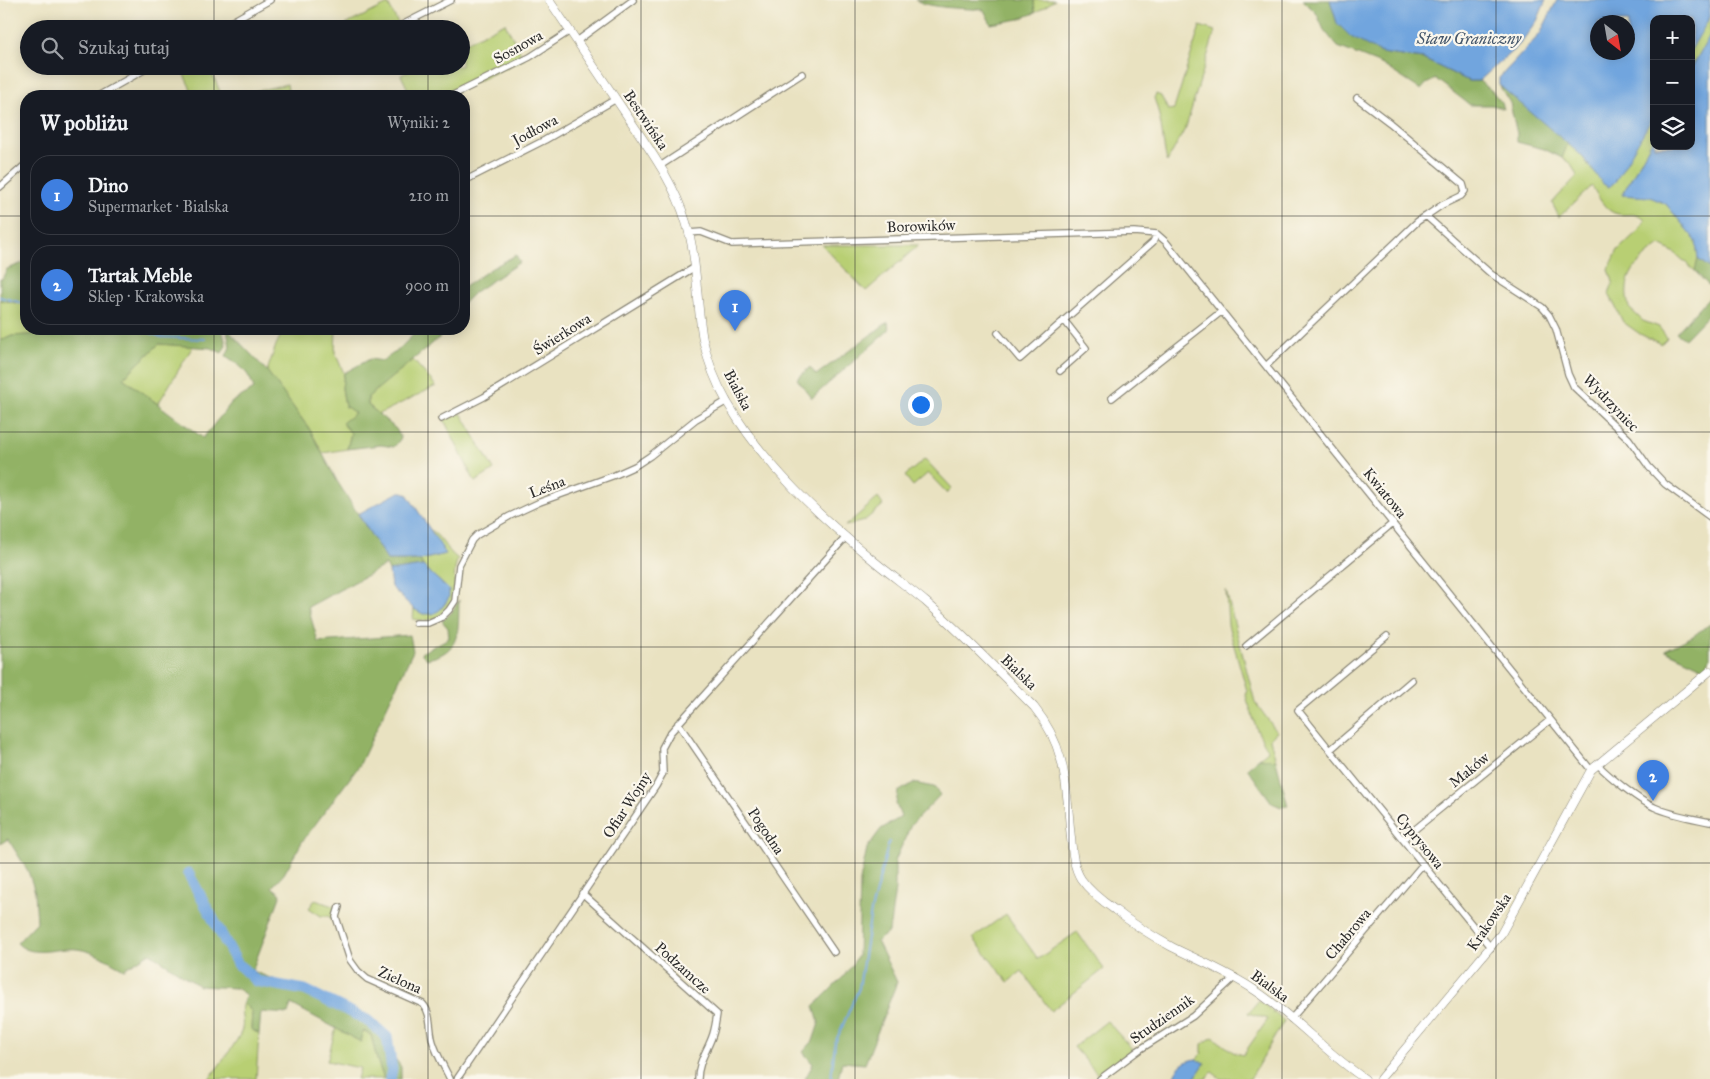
<!DOCTYPE html>
<html lang="pl">
<meta charset="utf-8">
<style>
:root{--surface:#171b24;--page:#20242c;--text:#f1f3f6;--muted:#9ea1a6;--line:#363941;--accent:#db2777}
body{margin:0;font-family:"IM FELL Great Primer",serif;background:var(--page);color:var(--text)}
.controls{position:absolute;right:15px;top:15px;display:grid;overflow:hidden;border-radius:10px;box-shadow:0 2px 12px #0003}
.controls button{width:45px;height:45px;display:grid;place-items:center;padding:0;border:0;border-bottom:1px solid var(--line);background:var(--surface);color:var(--text);font:25px sans-serif}
.compass{position:absolute;left:1590px;top:15px;width:45px;height:45px;border-radius:50%;background:var(--surface);box-shadow:0 2px 12px #0003;rotate:149deg}
.you{position:absolute;left:920px;top:404px;width:18px;height:18px;margin:-12px;border:4px solid #fff;border-radius:50%;background:#1a73e8;box-shadow:0 0 0 8px #1a73e833}
.badge{display:grid;place-items:center;width:32px;height:32px;border-radius:50%;background:var(--accent);color:#fff;font-size:16px;font-weight:700}
.pin{position:absolute;translate:-50% -41px;filter:drop-shadow(0 1px 2px #0008)}
.pin::after{content:'';position:absolute;top:26px;width:18px;height:15px;background:inherit;clip-path:polygon(0 0,100% 0,50% 100%)}
.list{margin:0;padding:0;list-style:none}
h2{display:flex;justify-content:space-between;align-items:center;height:65px;margin:0;padding:0 20px;font-size:21px}
h2 small{font-size:16px;font-weight:400;color:var(--muted)}
.list li{display:grid;grid-template-columns:32px 1fr auto;gap:15px;align-items:center;box-sizing:border-box;height:80px;margin:0 10px 10px;padding:0 10px;border:1px solid var(--line);border-radius:20px}
.list b{display:block;font-size:19px;white-space:nowrap}
.list p{margin:0;font-size:16px;white-space:nowrap;color:var(--muted)}
.list em{font-size:16px;font-style:normal;color:var(--muted)}
.icon{flex:none;width:28px;height:28px;fill:none;stroke:currentColor;stroke-width:2;stroke-linecap:round;stroke-linejoin:round}
.map{position:relative;flex:none;width:1710px;height:1079px;overflow:hidden}
.search{position:absolute;background:var(--surface);box-shadow:0 2px 12px #0003;left:20px;top:20px;width:450px;height:55px;display:flex;align-items:center;gap:12px;box-sizing:border-box;padding:0 18px;border-radius:28px;color:var(--muted);font-size:19px}
.panel{position:absolute;background:var(--surface);box-shadow:0 2px 12px #0003;left:20px;top:90px;width:450px;height:245px;border-radius:20px}
.map>svg:first-child{display:block}
.green{fill:#b8cf73;stroke:#727d4f}
.forest{fill:#92b265;stroke:#5e6e48}
.water{fill:#71a5de;stroke:#4e6884;fill-rule:evenodd}
.lines{fill:none;stroke-linecap:round;stroke-linejoin:round}
.stream{stroke:#71a5de;stroke-width:2}
.river{stroke:#71a5de;stroke-width:11}
.street-casing{stroke:#8a8676;stroke-width:8}
.secondary-casing{stroke:#8a8676;stroke-width:9}
.street{stroke:#fff;stroke-width:5.5}
.secondary{stroke:#fff;stroke-width:8}
.grid{fill:none;stroke:#2b2b2b;stroke-width:1;stroke-opacity:0.55}
.labels{text-anchor:middle;dominant-baseline:central;stroke-width:4.5;stroke-linejoin:round;paint-order:stroke}
.street-label{font-size:15px;fill:#2b2b2b;stroke:#fbf7ec}
.water-label{font-size:16px;font-style:italic;fill:#44566a;stroke:#fbf7ec}
</style>
<div class="map">
<svg width="1710" height="1079" viewBox="0 0 1710 1079">
<rect width="100%" height="100%" fill="#fbf7ec"/>
<filter id="ink" filterUnits="userSpaceOnUse"><feTurbulence type="fractalNoise" baseFrequency=".02" numOctaves="2"/><feDisplacementMap in="SourceGraphic" scale="10" xChannelSelector="R" yChannelSelector="G"/><feConvolveMatrix kernelMatrix="1 2 1 2 8 2 1 2 1" color-interpolation-filters="sRGB"/></filter>
<filter id="wash" filterUnits="userSpaceOnUse"><feTurbulence type="fractalNoise" baseFrequency=".0096" numOctaves="4" result="noise"/><feDisplacementMap in="SourceGraphic" scale="20" xChannelSelector="R" yChannelSelector="G"/><feGaussianBlur stdDeviation="1.12" result="paint"/><feColorMatrix in="noise" values="0 0 0 0 0 0 0 0 0 0 0 0 0 0 0 0 0 1.4 0 .05"/><feComposite in="paint" operator="in"/></filter>
<g filter="url(#wash)">
<rect width="100%" height="100%" fill="#e9e2c1"/>
<path class="green" d="M1034,0H1055L1035,13Z
M388,4L399,25L391,29H347L345,25Z
M1710,15V35L1691,69V48Z
M505,23L524,59L446,96H411L401,75L419,66H461V45Z
M1200,26L1215,31L1186,127L1167,162C1162,141 1162,119 1154,98L1156,94L1161,96L1168,110L1174,109Z
M180,66H209L222,96H194Z
M287,84L289,96H233Z
M1654,114V137L1622,195L1650,197L1666,204L1696,241L1698,259L1695,271L1675,253L1660,245C1646,255 1628,269 1627,288C1626,295 1628,302 1629,308L1643,321L1659,327L1667,338L1661,344L1640,334L1623,322L1609,294L1613,282L1609,269L1618,250L1638,231L1645,220C1633,211 1631,216 1618,214C1605,212 1598,196 1592,186L1559,217L1552,203L1577,176L1571,164L1562,158L1568,143L1582,156L1590,168Z
M822,245H919L866,291Z
M0,300L26,305V329H58L57,333L12,336L0,341Z
M284,329H336L335,353L344,373L342,388L345,406L356,413L347,449L323,453L310,430L267,371L276,345Z
M159,344L193,346L158,404L123,378Z
M413,360L436,386L379,414L368,405V396Z
M461,413L494,470L475,482L444,420Z
M925,459L952,488L947,493L928,473L913,486L905,476Z
M878,498L883,505L864,521L845,526Z
M428,528C441,536 446,550 458,559C452,571 456,585 454,598C453,602 450,605 447,608C437,620 428,622 413,619L414,609L423,614C439,610 448,609 449,590L423,566L420,560L446,554Z
M1226,591L1255,702L1277,732L1270,739L1276,760L1259,758L1268,751L1257,730L1246,696L1247,691L1228,625Z
M315,900L336,907L333,916L334,923L329,916H321L309,908Z
M1006,914L1038,959L1077,932L1104,969L1051,1011L1022,971L1008,982L973,938Z
M1259,1000L1284,1021L1250,1079H1221L1212,1072L1206,1079H1194L1205,1063L1196,1059L1202,1053V1044L1213,1037L1233,1052L1243,1055L1268,1019L1248,1013Z
M243,1002L252,1012L251,1029L259,1034L256,1079H209C217,1068 240,1039 242,1029C244,1020 239,1011 243,1002Z
M1107,1021L1132,1049L1131,1052L1100,1077L1074,1047Z
M336,1028L361,1042L363,1030L371,1035L377,1060L384,1079H357L360,1068L327,1061Z"/>
<path class="forest" d="M915,0H1034L1035,13L1019,19L991,24L984,10C964,8 933,9 915,0Z
M1303,0H1330L1337,23L1381,53L1423,59L1469,81H1479L1491,90L1502,103L1504,109L1492,105H1470L1436,79L1426,84L1421,90L1381,64L1338,47L1324,30L1317,14Z
M1499,85L1568,143L1562,158L1544,149L1517,142V134L1510,103Z
M516,255L520,262L475,292L464,303V287L492,268Z
M1698,259L1710,268V287L1695,271Z
M23,263L26,268V304L0,300V279H2L7,269Z
M1710,296V313L1685,339L1676,333Z
M888,322L889,330L812,398L797,379L810,367L816,375Z
M58,329H222L226,345L222,353L211,348L159,344L123,378L203,438L232,402L254,389C250,373 240,365 226,356L230,347L227,329L267,371L310,430L337,481L387,560H420L423,566L389,571L386,565L308,607L318,642L410,635L413,651L359,766L302,842L284,874L272,887L281,894L252,971L329,1000L369,1018L391,1037L392,1054L401,1067V1079H384L377,1060L371,1035L363,1031L361,1042L291,1004L288,1014L261,1012L259,1034L251,1029L252,1012L243,1002L246,995L236,988L199,986L150,953L124,969C109,961 94,951 77,949C57,947 32,959 17,943L37,922L35,892L28,871L8,839L0,844V341L12,336L56,333Z
M419,329H445L439,338L368,397V405L396,429L401,438L394,447L381,445L347,449L351,433L342,423L355,413L345,406L342,388L344,373L370,359L383,361L399,349Z
M459,600C458,630 462,652 427,659L421,653L449,638L448,628L442,621L451,613Z
M1710,624V658L1706,669L1665,650L1693,636Z
M1259,758L1276,760L1288,806L1281,807L1272,803L1247,768Z
M913,783L934,787L940,795L911,825L895,861V889L889,932L877,941L897,982L865,1064L842,1062L838,1079H805L813,1064L803,1052L813,1041L819,1023L814,1006L844,976L858,956L860,881L867,848L881,829L901,817L896,804L898,792Z"/>
<path class="water" d="M1330,0H1546L1537,21L1519,45L1479,81H1469L1423,59L1381,53L1351,37L1337,23Z
M1557,0H1710V17L1691,50V19H1654V115L1615,182L1609,187L1603,184L1582,156L1499,85V78L1540,34ZM1598,22H1628V52H1598Z
M1710,35V268L1698,259L1696,241L1666,204L1650,197L1622,195L1654,137V146H1691V69Z
M399,492H403L407,494L446,554L420,560H387L358,514Z
M423,566L449,590V598L440,610L433,614H423L414,609L391,587L389,571Z
M1196,1059L1205,1063L1194,1079H1173C1176,1067 1185,1060 1196,1059Z"/>
<g class="lines">
<path class="stream" d="M0,297L26,304
M141,329L161,337L205,339
M831,1079L835,1043L859,988L871,911L889,842"/>
<path class="river" d="M188,873L237,963L256,981L305,990L367,1020L387,1037L392,1069L390,1079"/>
</g>
</g>
<g filter="url(#ink)">
<g class="lines">
<g class="street-casing">
<path id="street" d="M218,29L270,0
M394,29L451,0
M577,41L633,0
M98,96L151,66
M451,96L530,57L570,31
M1357,98L1390,123L1463,184L1465,191L1461,196L1442,205L1426,216
M660,166L802,74
M464,181L545,140L616,99
M0,187L26,164
M689,233L701,232L732,244L1134,232L1157,234L1166,242L1591,770
M998,333L1020,359L1153,242L1157,234
M1267,365L1418,221L1426,216L1491,274L1542,307L1549,315L1556,329L1568,374L1574,387L1629,439L1649,467L1665,484L1710,517
M1060,371L1086,348L1064,320
M1112,398L1222,311
M441,419L484,397L695,267
M416,623H428L442,617L449,610L455,601L459,565L472,540L477,535L510,516L540,502L615,475L635,466L650,456L696,419L727,401
M1246,646L1393,523
M1412,680L1330,750L1491,948
M678,723L834,952
M1330,750L1298,710L1387,636
M1598,765C1610,777 1638,800 1654,807C1671,815 1691,818 1710,822
M1403,839L1550,720
M582,893L717,1014C716,1021 715,1028 713,1034C708,1050 698,1061 698,1079
M339,907L336,917L350,960L358,971L367,979L423,1004C432,1014 429,1030 433,1042C437,1055 444,1067 450,1079
M1291,1019L1423,864
M457,1079L656,786L663,773L662,748L670,733L846,537
M1100,1079L1139,1050L1193,1016L1235,977"/>
</g>
<g class="secondary-casing">
<path id="secondary" d="M549,0C575,38 600,76 626,114C649,149 674,182 686,222C698,260 696,301 703,340C708,362 716,383 727,402C764,465 818,515 874,561C891,575 909,588 926,602C964,635 999,672 1034,707C1065,745 1066,781 1070,828C1072,845 1072,865 1081,879C1090,892 1102,901 1115,910C1133,924 1152,936 1172,947C1200,961 1230,973 1256,991C1295,1017 1326,1053 1365,1079
M1380,1079L1501,934L1591,770L1710,671"/>
</g>
<use href="#street" class="street"/>
<use href="#secondary" class="secondary"/>
</g>
</g>
<path class="grid" d="M214,0V29M428,0V29M641,0V1079M855,0V1079M1069,0V1079M1282,0V1079M1496,0V1079M214,66V96M428,66V96M0,216H26M464,216H1710M214,329V1079M428,329V1079M0,432H1710M0,647H1710M0,863H1710"/>
<g class="labels">
<g class="street-label">
<text transform="translate(518 47) rotate(-29)">Sosnowa</text>
<text transform="translate(646 120) rotate(56)">Bestwińska</text>
<text transform="translate(535 130) rotate(-28)">Jodłowa</text>
<text transform="translate(921 226) rotate(-2)">Borowików</text>
<text transform="translate(562 334) rotate(-32)">Świerkowa</text>
<text transform="translate(738 390) rotate(62)">Bialska</text>
<text transform="translate(1611 403) rotate(46)">Wydrzyniec</text>
<text transform="translate(547 487) rotate(-21)">Leśna</text>
<text transform="translate(1385 493) rotate(51)">Kwiatowa</text>
<text transform="translate(1019 672) rotate(44)">Bialska</text>
<text transform="translate(1469 770) rotate(-39)">Maków</text>
<text transform="translate(627 805) rotate(-57)">Ofiar Wojny</text>
<text transform="translate(766 831) rotate(56)">Pogodna</text>
<text transform="translate(1420 841) rotate(51)">Cyprysowa</text>
<text transform="translate(1489 922) rotate(-56)">Krakowska</text>
<text transform="translate(1348 934) rotate(-50)">Chabrowa</text>
<text transform="translate(683 968) rotate(42)">Podzamcze</text>
<text transform="translate(400 980) rotate(24)">Zielona</text>
<text transform="translate(1270 986) rotate(36)">Bialska</text>
<text transform="translate(1162 1019) rotate(-35)">Studziennik</text>
</g>
<g class="water-label">
<text x="1469" y="38">Staw Graniczny</text>
</g>
</g>
</svg>
<div class="controls">
<button>+</button>
<button>−</button>
<button><svg class="icon" aria-label="layers" viewBox="0 0 24 24"><path d="M12 4l9 5-9 5-9-5zM3 14l9 5 9-5"/></svg></button>
</div>
<svg class="compass" viewBox="-18 -18 36 36"><path d="M0-13l5 13h-10z" fill="#e53935"/><path d="M0 13l5-13h-10z" fill="#9ea1a6"/></svg>
<div class="you"></div>
<div class="pin badge" style="left:735px;top:331px;background:#3f7fe0">1</div>
<div class="pin badge" style="left:1653px;top:801px;background:#3f7fe0">2</div>
<div class="search"><svg class="icon" aria-label="search" viewBox="0 0 24 24"><circle cx="10" cy="10" r="6"/><path d="M15 15l6 6"/></svg>Szukaj tutaj</div>
<section class="panel">
<h2>W pobliżu<small>Wyniki: 2</small></h2>
<ul class="list">
<li><span class="badge" style="background:#3f7fe0">1</span><div><b>Dino</b><p>Supermarket · Bialska</p></div><em>210 m</em></li>
<li><span class="badge" style="background:#3f7fe0">2</span><div><b>Tartak Meble</b><p>Sklep · Krakowska</p></div><em>900 m</em></li>
</ul>
</section>
</div>
